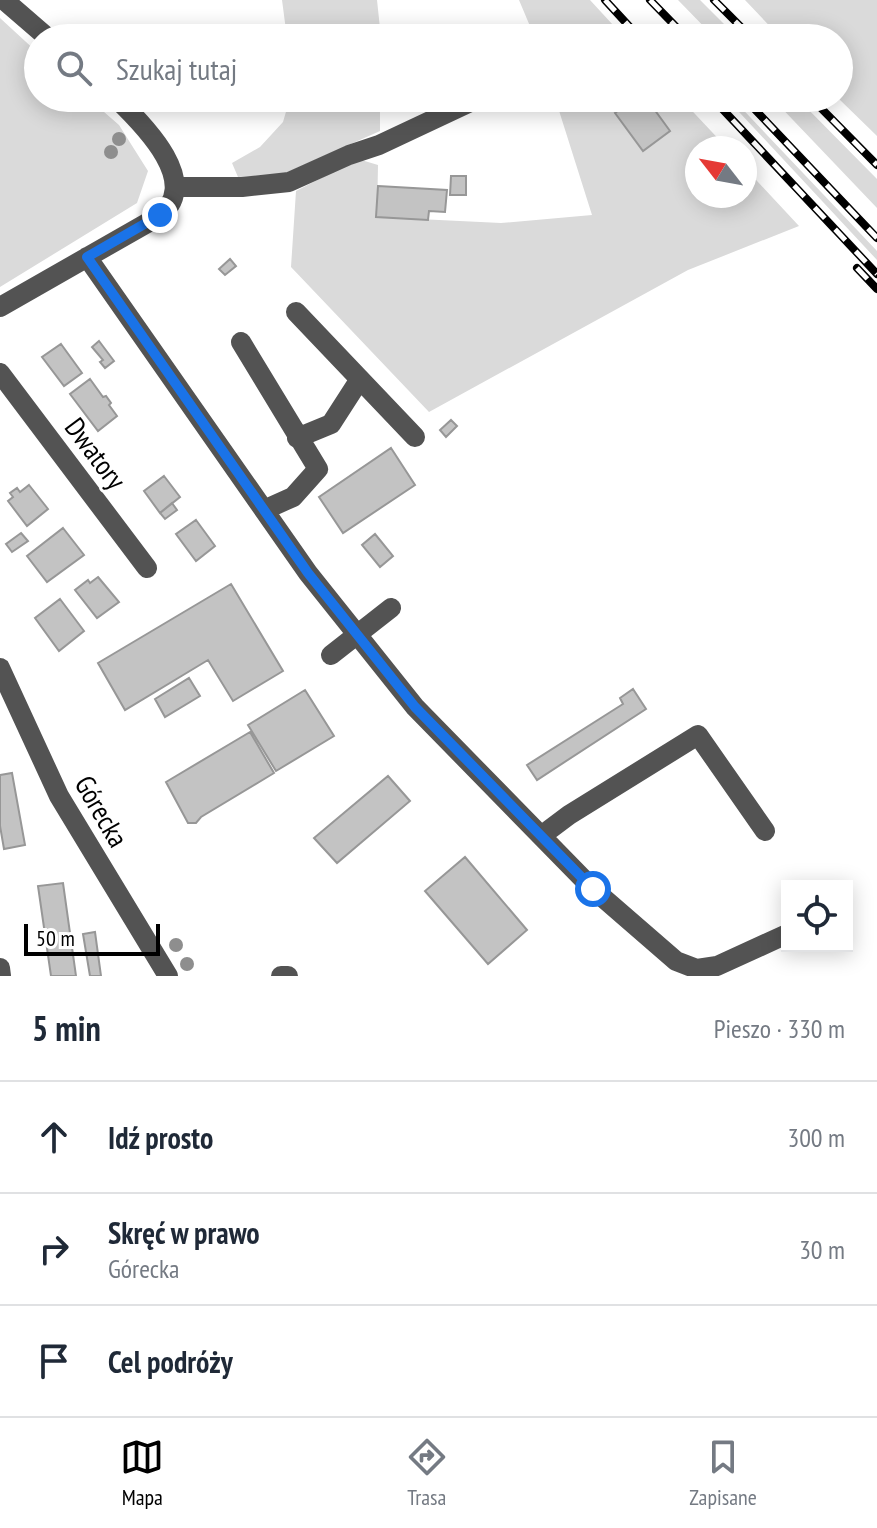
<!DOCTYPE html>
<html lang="pl">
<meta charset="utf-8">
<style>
:root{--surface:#fff;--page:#f6f6f7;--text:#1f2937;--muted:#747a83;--line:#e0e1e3;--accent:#000}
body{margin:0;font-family:"PT Sans Narrow",sans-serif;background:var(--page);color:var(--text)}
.controls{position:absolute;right:24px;bottom:24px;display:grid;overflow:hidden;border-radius:0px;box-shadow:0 4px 20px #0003}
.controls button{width:72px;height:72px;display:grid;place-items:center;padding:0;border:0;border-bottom:2px solid var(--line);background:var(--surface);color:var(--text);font:40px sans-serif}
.compass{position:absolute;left:685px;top:136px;width:72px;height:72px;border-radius:50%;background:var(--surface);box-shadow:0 4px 20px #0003;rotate:301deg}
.scale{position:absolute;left:24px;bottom:20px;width:136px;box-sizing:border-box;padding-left:8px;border:4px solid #000;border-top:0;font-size:22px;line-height:28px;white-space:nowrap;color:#000;-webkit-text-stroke:6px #fff;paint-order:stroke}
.stop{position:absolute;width:24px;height:24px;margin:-18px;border:6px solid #1a73e8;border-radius:50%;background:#fff}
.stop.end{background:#1a73e8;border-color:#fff;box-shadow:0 2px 8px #0008}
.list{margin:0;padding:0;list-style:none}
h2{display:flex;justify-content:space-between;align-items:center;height:104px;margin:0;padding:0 32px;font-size:34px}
h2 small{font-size:26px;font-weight:400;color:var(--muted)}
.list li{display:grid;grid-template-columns:52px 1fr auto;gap:24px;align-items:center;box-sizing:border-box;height:112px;padding:0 32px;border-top:2px solid var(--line)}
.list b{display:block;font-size:30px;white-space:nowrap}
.list p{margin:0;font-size:26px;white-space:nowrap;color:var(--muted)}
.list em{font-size:26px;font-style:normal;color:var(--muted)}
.icon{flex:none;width:44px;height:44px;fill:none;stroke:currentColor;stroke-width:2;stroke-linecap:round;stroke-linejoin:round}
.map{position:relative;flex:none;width:877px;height:976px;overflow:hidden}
.search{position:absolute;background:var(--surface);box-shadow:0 4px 20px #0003;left:24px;right:24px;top:24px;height:88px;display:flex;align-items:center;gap:20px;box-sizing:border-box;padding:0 28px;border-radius:44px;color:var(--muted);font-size:30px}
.sheet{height:440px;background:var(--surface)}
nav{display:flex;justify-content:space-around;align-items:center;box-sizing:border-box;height:112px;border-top:2px solid var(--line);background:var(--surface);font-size:22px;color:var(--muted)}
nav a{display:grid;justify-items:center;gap:4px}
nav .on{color:var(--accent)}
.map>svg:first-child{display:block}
.green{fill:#dadada}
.building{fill:#c3c3c3;stroke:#979797;stroke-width:2}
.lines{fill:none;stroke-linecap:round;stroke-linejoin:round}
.minor{stroke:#535353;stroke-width:20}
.rail-casing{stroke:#000;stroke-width:8}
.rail{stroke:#fff;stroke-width:5;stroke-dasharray:15;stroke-linecap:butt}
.tree{fill:#8e8e8e}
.route{stroke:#1a73e8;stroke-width:10}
.labels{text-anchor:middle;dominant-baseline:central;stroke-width:6;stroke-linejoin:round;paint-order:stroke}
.street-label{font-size:28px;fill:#000;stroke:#fff}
</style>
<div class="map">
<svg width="877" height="976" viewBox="0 0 877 976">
<rect width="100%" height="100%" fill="#fff"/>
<path class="green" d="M282,0H377L381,38H287Z
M519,0H590L625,38H535Z
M678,0H700L738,38H715Z
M745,0H877V136L838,98L839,38H781Z
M0,18L38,53V98H88L119,125L148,171L137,203L0,287Z
M290,98H380V131L281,175L238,177L232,163L260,147L283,122Z
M555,98H680L727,148H697V196H745V168L799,226L688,270L429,412L291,267L296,191L358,159L378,165L377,217L501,223L592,215Z
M726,98H732L877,251V260Z
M772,98H797L877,179V208Z"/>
<path class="building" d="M635,98H646L670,131L643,151L615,113Z
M451,176H466V195H450Z
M378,186L447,190L445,212L429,211L428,220L376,217Z
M230,259L236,266L225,275L219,269Z
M99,341L114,361L105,368L100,362L103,360L92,347Z
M61,344L82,373L64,386L42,357Z
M90,379L103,397L106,396L111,403L109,405L117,416L98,431L70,394Z
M451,420L457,426L446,437L440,430Z
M391,448L415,485L343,533L319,497Z
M164,476L180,497L160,513L144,491Z
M29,485L48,509L27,526L8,501L13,497L10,493L17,488L20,492Z
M172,503L177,510L165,519L160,513Z
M196,520L215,546L196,561L176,534Z
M63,528L84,555L47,582L27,556Z
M21,533L28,541L12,552L6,544Z
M375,534L393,556L380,567L362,545Z
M98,577L119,602L97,618L75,590L88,580L90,583Z
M231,584L283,671L233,701L208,660L125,710L98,663Z
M60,599L84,631L59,651L35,618Z
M189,678L200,696L165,717L155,699Z
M633,689L646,709L537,780L527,765L623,704L620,698Z
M305,690L334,736L276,771L248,725Z
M250,732L274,773L201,817L196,823H188L166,782Z
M12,773L25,845L4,849L0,826V775Z
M388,776L410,801L337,863L314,838Z
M465,857L527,930L488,964L425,891Z
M63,883L76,976H51L38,886Z
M95,932L101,976H90L83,934Z"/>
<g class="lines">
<path class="minor" d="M4,0L48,38
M175,187H242L289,182L349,155L379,145L479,98
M87,257L308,573L415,707L593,889L676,961L697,969L717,966L787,934
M0,307L156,218C206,186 143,124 116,98
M296,312L415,437
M241,342L318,469L293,497L264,510
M0,373L147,568
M297,438L331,424L360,379
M331,655L391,608
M0,668L59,796L168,976
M541,836L569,815L698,735L765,831
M0,968L1,976
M281,976H288"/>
<g class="rail-casing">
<path id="rail" d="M605,0L640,38
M650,0L687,38
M714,0L752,38
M712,98L877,274
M744,98L877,238
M811,98L877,165
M857,268L877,289"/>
</g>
<use href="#rail" class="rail"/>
</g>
<g class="tree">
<circle cx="119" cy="139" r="7"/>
<circle cx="111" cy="152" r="7"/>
<circle cx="176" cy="945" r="7"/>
<circle cx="187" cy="964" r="7"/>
</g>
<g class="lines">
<path class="route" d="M160,215L87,257L308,573L415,707L593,889"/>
</g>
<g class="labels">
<g class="street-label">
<text transform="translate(96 453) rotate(53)">Dwatory</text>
<text transform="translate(102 811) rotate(60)">Górecka</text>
</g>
</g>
</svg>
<div class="controls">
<button><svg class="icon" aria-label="locate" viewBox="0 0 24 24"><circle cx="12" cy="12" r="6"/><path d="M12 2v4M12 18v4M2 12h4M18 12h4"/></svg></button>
</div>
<svg class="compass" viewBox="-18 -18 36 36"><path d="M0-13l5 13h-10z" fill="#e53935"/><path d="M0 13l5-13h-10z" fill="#747a83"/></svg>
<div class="scale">50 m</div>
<div class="stop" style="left:593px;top:889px"></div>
<div class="stop end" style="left:160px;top:215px"></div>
<div class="search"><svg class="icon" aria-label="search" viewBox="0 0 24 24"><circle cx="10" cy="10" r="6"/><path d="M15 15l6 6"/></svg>Szukaj tutaj</div>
</div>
<section class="sheet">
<h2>5 min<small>Pieszo · 330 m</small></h2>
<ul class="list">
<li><svg class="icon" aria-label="ahead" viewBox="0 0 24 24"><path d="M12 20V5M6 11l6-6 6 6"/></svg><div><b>Idź prosto</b></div><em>300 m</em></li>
<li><svg class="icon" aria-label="right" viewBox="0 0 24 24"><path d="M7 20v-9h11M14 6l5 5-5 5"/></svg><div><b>Skręć w prawo</b><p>Górecka</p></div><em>30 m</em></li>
<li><svg class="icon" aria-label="arrive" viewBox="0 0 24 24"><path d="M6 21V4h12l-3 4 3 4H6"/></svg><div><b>Cel podróży</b></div></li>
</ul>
</section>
<nav>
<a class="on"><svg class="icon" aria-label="map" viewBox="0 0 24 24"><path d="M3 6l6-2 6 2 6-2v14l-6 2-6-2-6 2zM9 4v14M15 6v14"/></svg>Mapa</a>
<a><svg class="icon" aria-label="directions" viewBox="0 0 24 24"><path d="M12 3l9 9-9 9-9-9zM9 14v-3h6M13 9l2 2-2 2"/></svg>Trasa</a>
<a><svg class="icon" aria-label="saved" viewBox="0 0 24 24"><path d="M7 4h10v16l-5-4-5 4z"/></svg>Zapisane</a>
</nav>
